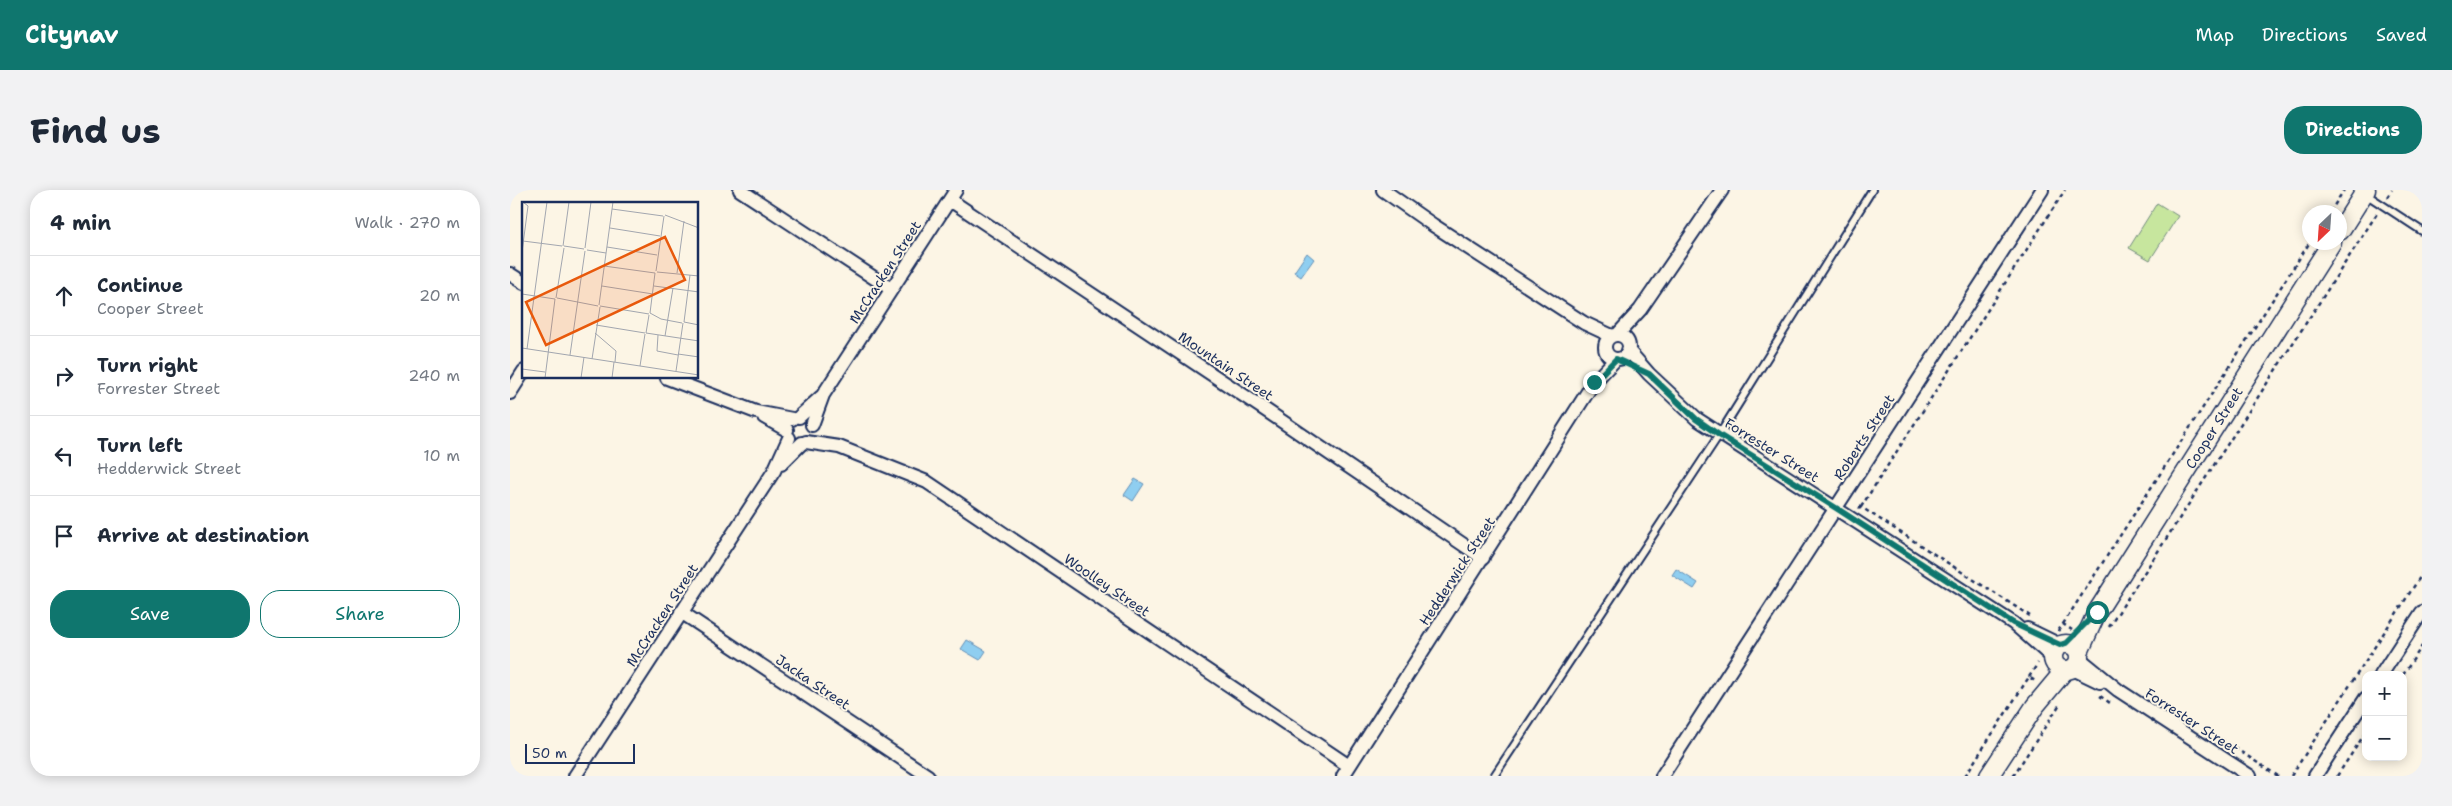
<!DOCTYPE html>
<meta charset="utf-8">
<style>
:root{--surface:#fff;--page:#f2f2f3;--text:#1f2937;--muted:#747a83;--line:#e0e1e3;--accent:#0f766e}
body{margin:0;font-family:"Shantell Sans",sans-serif;background:var(--page);color:var(--text)}
.controls{position:absolute;right:15px;bottom:15px;display:grid;overflow:hidden;border-radius:10px;box-shadow:0 2px 12px #0003}
.controls button{width:45px;height:45px;display:grid;place-items:center;padding:0;border:0;border-bottom:1px solid var(--line);background:var(--surface);color:var(--text);font:25px sans-serif}
.compass{position:absolute;left:1792px;top:15px;width:45px;height:45px;border-radius:50%;background:var(--surface);box-shadow:0 2px 12px #0003;rotate:205deg}
.scale{position:absolute;left:15px;bottom:12px;width:110px;box-sizing:border-box;padding-left:5px;border:2px solid #1b2f5e;border-top:0;font-size:14px;line-height:18px;white-space:nowrap;color:#1b2f5e;-webkit-text-stroke:4px #fcf5e5;paint-order:stroke}
.stop{position:absolute;width:15px;height:15px;margin:-11px;border:4px solid #0f766e;border-radius:50%;background:#fff}
.stop.end{background:#0f766e;border-color:#fff;box-shadow:0 1px 5px #0008}
.list{margin:0;padding:0;list-style:none}
h2{display:flex;justify-content:space-between;align-items:center;height:65px;margin:0;padding:0 20px;font-size:21px}
h2 small{font-size:16px;font-weight:400;color:var(--muted)}
.list li{display:grid;grid-template-columns:32px 1fr auto;gap:15px;align-items:center;box-sizing:border-box;height:80px;padding:0 20px;border-top:1px solid var(--line)}
.list b{display:block;font-size:19px;white-space:nowrap}
.list p{margin:0;font-size:16px;white-space:nowrap;color:var(--muted)}
.list em{font-size:16px;font-style:normal;color:var(--muted)}
.actions{display:flex;gap:10px;padding:15px 20px}
.actions a{flex:1;padding:11px 0;border:1px solid var(--accent);border-radius:20px;text-align:center;font-size:18px;color:var(--accent)}
.actions .main{background:var(--accent);color:#fff}
.icon{flex:none;width:28px;height:28px;fill:none;stroke:currentColor;stroke-width:2;stroke-linecap:round;stroke-linejoin:round}
.map{position:relative;flex:none;width:1912px;height:586px;overflow:hidden;border-radius:20px}
header{display:flex;align-items:center;gap:30px;box-sizing:border-box;height:70px;padding:0 25px;background:var(--accent);color:#fff}
header strong{font-size:24px}
nav{display:flex;gap:28px;margin-inline-start:auto;font-size:18px}
.intro{display:flex;align-items:center;justify-content:space-between;box-sizing:border-box;height:120px;padding:0 30px}
h1{margin:0;font-size:35px}
.button{padding:12px 22px;border-radius:20px;background:var(--accent);color:#fff;font-size:18px;font-weight:700}
main{display:flex;gap:30px;padding:0 30px}
aside{flex:1;background:var(--surface);border-radius:20px;box-shadow:0 2px 12px #0003}
.map>svg:first-child{display:block}
.green{fill:#c7e69e;stroke:#718a7e}
.water{fill:#8fcef0;stroke:#618eb6}
.lines{fill:none;stroke-linecap:round;stroke-linejoin:round}
.lane-casing{stroke:#1b2f5e;stroke-width:10}
.street-casing{stroke:#1b2f5e;stroke-width:16}
.secondary-casing{stroke:#1b2f5e;stroke-width:21}
.path{stroke:#1b2f5e;stroke-width:2.5;stroke-dasharray:4 4;stroke-linecap:butt}
.lane{stroke:#fcf5e5;stroke-width:6}
.street{stroke:#fcf5e5;stroke-width:12}
.secondary{stroke:#fcf5e5;stroke-width:18}
.route{stroke:#0f766e;stroke-width:6}
.labels{text-anchor:middle;dominant-baseline:central;stroke-width:4;stroke-linejoin:round;paint-order:stroke}
.street-label{font-size:14px;fill:#1b2f5e;stroke:#fcf5e5}
.inset-road{fill:none;stroke:#a2a6af;stroke-width:1}
.view{fill:#e8590c;fill-opacity:0.15;stroke:#e8590c;stroke-width:2.5}
.inset-edge{fill:none;stroke:#1b2f5e;stroke-width:2.5}
</style>
<header>
<strong>Citynav</strong>
<nav><a>Map</a><a>Directions</a><a>Saved</a></nav>
</header>
<div class="intro"><h1>Find us</h1><a class="button">Directions</a></div>
<main>
<aside>
<h2>4 min<small>Walk · 270 m</small></h2>
<ul class="list">
<li><svg class="icon" aria-label="ahead" viewBox="0 0 24 24"><path d="M12 20V5M6 11l6-6 6 6"/></svg><div><b>Continue</b><p>Cooper Street</p></div><em>20 m</em></li>
<li><svg class="icon" aria-label="right" viewBox="0 0 24 24"><path d="M7 20v-9h11M14 6l5 5-5 5"/></svg><div><b>Turn right</b><p>Forrester Street</p></div><em>240 m</em></li>
<li><svg class="icon" aria-label="left" viewBox="0 0 24 24"><path d="M17 20v-9H6M10 6l-5 5 5 5"/></svg><div><b>Turn left</b><p>Hedderwick Street</p></div><em>10 m</em></li>
<li><svg class="icon" aria-label="arrive" viewBox="0 0 24 24"><path d="M6 21V4h12l-3 4 3 4H6"/></svg><div><b>Arrive at destination</b></div></li>
</ul>
<div class="actions"><a class="main">Save</a><a>Share</a></div>
</aside>
<div class="map">
<svg width="1912" height="586" viewBox="0 0 1912 586">
<rect width="100%" height="100%" fill="#fcf5e5"/>
<filter id="ink" filterUnits="userSpaceOnUse"><feTurbulence type="fractalNoise" baseFrequency=".02" numOctaves="2"/><feDisplacementMap in="SourceGraphic" scale="10" xChannelSelector="R" yChannelSelector="G"/><feConvolveMatrix kernelMatrix="1 2 1 2 8 2 1 2 1" color-interpolation-filters="sRGB"/></filter>
<g filter="url(#ink)">
<path class="green" d="M1647,13L1668,26L1640,70L1619,58Z"/>
<path class="water" d="M797,63L804,69L791,87L784,82Z
M625,289L634,294L623,311L614,305Z
M1166,379L1188,393L1184,399L1162,385Z
M457,450L476,461L470,470L451,459Z"/>
<g class="lines">
<g class="lane-casing">
<path id="lane" d="M1854,3L1912,41
M984,586L1209,245L1362,0"/>
</g>
<g class="street-casing">
<path id="street" d="M230,0L381,99
M873,0L923,35L1074,133L1102,146
M440,10L751,217L973,368
M0,84L14,93
M1107,145L1130,120L1212,0
M1095 157a12 12 0 1 1 24 0a12 12 0 1 1-24 0Z
M1118,160L1139,184L1187,229L1503,433L1543,468
M157,188L246,222L282,229
M0,203L14,181
M254,227L277,240
M289,227L311,207
M302,235L313,205L446,0
M296,252L329,257L417,292L839,576
M271,274L292,253
M171,422L418,586
M1517,439L1550,455
M1570,469L1608,500L1740,586
M1563,479L1590,492
M1871,485L1912,422
M65,586L264,281L279,248
M833,586L1084,192L1106,169
M1152,586L1532,0
M1805,586L1856,508"/>
</g>
<g class="secondary-casing">
<g id="secondary">
<path d="M1830,41L1856,0"/>
<circle cx="1556" cy="467" r="13"/>
<path id="s1" d="M1569,462L1587,422L1822,52"/>
<path d="M1479,586L1525,516L1555,480"/>
</g>
</g>
<path class="path" d="M1877,7L1882,0
M1820,22L1834,0
M1351,317L1555,0
M1349,319L1351,317L1520,426
M1553,434L1800,52
M1599,437L1868,22
M1548,441L1553,434L1562,440
M1893,485L1912,456
M1519,487L1528,473
M1590,506L1600,513
M1711,549L1768,586
M1455,586L1519,487L1525,491
M1503,586L1550,514
M1781,586L1912,384
M1827,586L1856,542"/>
<use href="#lane" class="lane"/>
<use href="#street" class="street"/>
<use href="#secondary" class="secondary"/>
</g>
</g>
<g class="lines" filter="url(#ink)">
<path class="route" d="M1084,192L1106,169L1139,184L1186,229L1209,245L1326,318L1503,433L1550,455L1556,453L1587,422"/>
</g>
<g class="labels">
<g class="street-label">
<text transform="translate(375 82) rotate(-57)">McCracken Street</text>
<text transform="translate(716 176) rotate(34)">Mountain Street</text>
<text stroke="none"><textPath href="#s1" startOffset="262">Cooper Street</textPath></text>
<text transform="translate(1354 247) rotate(-57)">Roberts Street</text>
<text transform="translate(1262 260) rotate(32)">Forrester Street</text>
<text transform="translate(947 381) rotate(-57)">Hedderwick Street</text>
<text transform="translate(597 395) rotate(34)">Woolley Street</text>
<text transform="translate(152 425) rotate(-57)">McCracken Street</text>
<text transform="translate(303 492) rotate(34)">Jacka Street</text>
<text transform="translate(1682 531) rotate(33)">Forrester Street</text>
</g>
</g>
<g transform="translate(12 12)">
<rect width="176" height="176" fill="#fcf5e5"/>
<path class="inset-road" d="M90,7L141,14M143,13L177,26M88,26L138,34M1,39L40,44M41,44L47,0M42,44L62,47M85,45L135,53M63,46L69,0M65,48L84,51M0,50L6,4L1,0M82,64L133,71M134,69L142,14M135,70L177,74M155,71L162,19M80,84L131,92M132,84L177,90M0,92L33,97M34,96L42,46M35,96L76,104M77,103L91,0M78,104L127,112M128,111L133,71M128,111L139,117L160,121M162,120L168,73M162,120L177,123M74,123L123,131M73,131L94,149L93,160M124,131L177,139M124,131L127,113M136,133L135,149L156,153M143,134L151,86M0,146L177,173M5,147L25,0M156,152L177,155M48,153L63,49M70,157L78,105M118,164L123,132M0,167L23,170M154,169L161,121M23,176L33,97M59,176L62,155M90,176L92,160"/>
<path class="view" d="M143,35L163,78L24,143L4,100Z"/>
<rect width="176" height="176" class="inset-edge"/>
</g>
</svg>
<div class="controls">
<button>+</button>
<button>−</button>
</div>
<svg class="compass" viewBox="-18 -18 36 36"><path d="M0-13l5 13h-10z" fill="#e53935"/><path d="M0 13l5-13h-10z" fill="#747a83"/></svg>
<div class="scale">50 m</div>
<div class="stop" style="left:1587px;top:422px"></div>
<div class="stop end" style="left:1084px;top:192px"></div>
</div>
</main>
